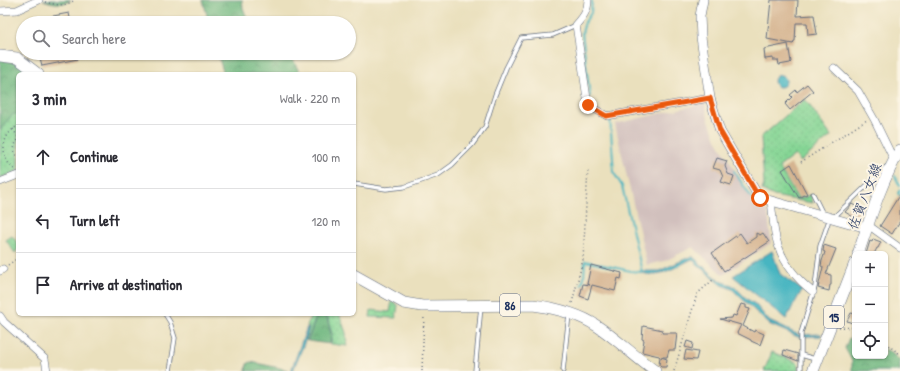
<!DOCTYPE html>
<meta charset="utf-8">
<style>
:root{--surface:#fff;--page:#f7f7f7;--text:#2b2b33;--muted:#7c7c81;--line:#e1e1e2}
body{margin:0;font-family:"Patrick Hand","Klee One",sans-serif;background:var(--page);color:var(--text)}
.controls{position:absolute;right:12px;bottom:12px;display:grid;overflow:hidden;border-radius:6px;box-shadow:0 1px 3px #0004}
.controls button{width:36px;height:36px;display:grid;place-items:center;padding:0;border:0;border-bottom:1px solid var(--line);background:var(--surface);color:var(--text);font:20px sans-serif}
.stop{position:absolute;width:12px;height:12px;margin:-9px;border:3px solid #ea580c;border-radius:50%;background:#fff}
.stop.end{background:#ea580c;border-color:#fff;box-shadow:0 1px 4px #0008}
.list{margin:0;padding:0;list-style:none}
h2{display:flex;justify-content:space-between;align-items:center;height:52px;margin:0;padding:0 16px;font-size:17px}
h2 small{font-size:13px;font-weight:400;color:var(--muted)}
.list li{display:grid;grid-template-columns:26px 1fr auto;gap:12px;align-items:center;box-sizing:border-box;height:64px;padding:0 16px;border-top:1px solid var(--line)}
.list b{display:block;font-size:15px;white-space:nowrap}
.list em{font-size:13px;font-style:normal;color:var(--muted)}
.icon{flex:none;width:22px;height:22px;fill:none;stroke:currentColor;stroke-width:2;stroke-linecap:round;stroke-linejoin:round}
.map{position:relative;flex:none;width:900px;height:371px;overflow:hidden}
.search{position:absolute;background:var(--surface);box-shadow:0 1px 3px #0004;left:16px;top:16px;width:340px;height:44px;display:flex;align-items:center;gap:10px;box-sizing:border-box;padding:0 14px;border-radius:22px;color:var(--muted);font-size:15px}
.panel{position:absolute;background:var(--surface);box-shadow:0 1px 3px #0004;left:16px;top:72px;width:340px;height:244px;border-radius:6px}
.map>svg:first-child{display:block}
.industrial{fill:#d1c0bd}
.grass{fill:url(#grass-dots);stroke:#508279}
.forest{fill:url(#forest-crowns);stroke:#44726e}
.water{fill:#47b5c1;stroke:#317290}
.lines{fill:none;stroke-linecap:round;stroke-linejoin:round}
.stream{stroke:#47b5c1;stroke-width:2}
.building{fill:#d5b490}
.service-casing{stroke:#636d7f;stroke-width:5}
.minor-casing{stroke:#636d7f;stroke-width:8}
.tertiary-casing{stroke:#636d7f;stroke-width:10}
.primary-casing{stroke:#636d7f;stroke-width:12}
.path{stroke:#636d7f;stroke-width:1.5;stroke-dasharray:1 3;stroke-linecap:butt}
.service{stroke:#fff;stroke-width:3.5}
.minor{stroke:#fff;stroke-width:7}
.tertiary{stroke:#fff;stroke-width:9}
.primary{stroke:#fff;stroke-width:11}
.route{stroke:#ea580c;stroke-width:5}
.labels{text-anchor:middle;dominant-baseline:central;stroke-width:4;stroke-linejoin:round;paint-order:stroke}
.shield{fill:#fcf5e5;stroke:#5e6a86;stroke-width:1}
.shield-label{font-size:13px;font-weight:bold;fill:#1b2f5e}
.street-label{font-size:14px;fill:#1b2f5e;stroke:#fcf5e5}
</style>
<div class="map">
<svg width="900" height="371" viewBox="0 0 900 371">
<defs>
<pattern id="grass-dots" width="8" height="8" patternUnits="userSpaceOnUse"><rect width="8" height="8" fill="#85d594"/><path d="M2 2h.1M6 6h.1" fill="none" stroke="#72b782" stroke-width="1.8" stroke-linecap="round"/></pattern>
<pattern id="forest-crowns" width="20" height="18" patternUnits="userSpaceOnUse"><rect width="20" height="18" fill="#6cb67e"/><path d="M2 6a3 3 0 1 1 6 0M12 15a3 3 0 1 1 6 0" fill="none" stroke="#58946a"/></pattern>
</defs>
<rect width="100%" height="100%" fill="#fcf5e5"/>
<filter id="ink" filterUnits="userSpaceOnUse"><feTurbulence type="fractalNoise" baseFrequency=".025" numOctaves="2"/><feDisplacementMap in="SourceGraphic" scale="8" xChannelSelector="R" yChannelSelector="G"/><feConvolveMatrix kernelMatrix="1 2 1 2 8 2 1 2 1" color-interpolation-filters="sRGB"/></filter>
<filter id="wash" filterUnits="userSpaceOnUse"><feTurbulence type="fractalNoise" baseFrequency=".012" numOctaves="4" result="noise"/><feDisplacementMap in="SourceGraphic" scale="16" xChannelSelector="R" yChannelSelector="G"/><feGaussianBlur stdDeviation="0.9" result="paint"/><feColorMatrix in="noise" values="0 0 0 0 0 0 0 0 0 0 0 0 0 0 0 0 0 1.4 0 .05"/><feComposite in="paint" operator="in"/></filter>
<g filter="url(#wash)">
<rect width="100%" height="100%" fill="#eae0bd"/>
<path class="industrial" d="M705,103L708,118L716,139L752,199L768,212L771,243L723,275L693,247L665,261L647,265L615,124Z"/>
<path class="grass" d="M805,99L831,136L800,162L795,155L779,167L798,199L811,195L813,203L774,196L762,190L764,185L761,137Z
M18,111V171L0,178V131L9,114Z
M12,236C17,243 21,245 15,253L6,240Z
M392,301L398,305L396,318L370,317L371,310L390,312Z
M311,314H317L307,341H306L309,328L307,326Z
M327,314H339L340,316L346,333L347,346L331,344L332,334Z
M772,352L798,363V371H764Z"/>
<path class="forest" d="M43,0H71C63,6 52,3 43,0Z
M203,0H242L243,8L249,23H209Z
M217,53H290L300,74H224Z
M0,59L20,64L31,74H18V113L12,115L0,130Z
M317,314H326L331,334L330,344L308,341Z
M849,338H855V356H885V349L892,353L900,361V371H852V361L845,348Z
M251,362L289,370L288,371H246L247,364Z"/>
<path class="water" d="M774 81a6 6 0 1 1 12 0a6 6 0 1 1-12 0Z
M772,251L780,274L802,290L786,319L733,276Z
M692,256L713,275L723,282L732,285L737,289L747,299L755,304L769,321L799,335L821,334V336L798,337L769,324L732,289L720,284L692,259C677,266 657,280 640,272V271H659Z
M307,327L308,328C306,343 298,356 293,371H291Z"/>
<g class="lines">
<path class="stream" d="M590,96L582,33L585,22L591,13L592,0
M610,118L614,173L622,186L642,272
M734,171L757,206
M895,176L900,186
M900,190L898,193L900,196
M581,285L584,278L585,261L631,271L640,272"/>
</g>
<g id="blocks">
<path class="building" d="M771,0H798L797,16L814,15L817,34L808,35L807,23H796L795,41H794L793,44L767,39Z
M69,13L71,23H33L32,20Z
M788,44L791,62L790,63L779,65L778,60H773V58L765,59L764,49Z
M39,53H77L78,59L42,66Z
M807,84L813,91L790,110L785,104L792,97L790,95L796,90L797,92Z
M717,158L727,161L725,166L728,174L734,176L731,185L721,182L723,177L720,170L713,168Z
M791,164L807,194L799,198L782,170Z
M900,194V221L892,234L880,226Z
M852,204L860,209V212L855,218L845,212Z
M740,233L747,243L756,237V233L760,235L763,233L769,242L724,271L712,253Z
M873,239L881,242L878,248H877L874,254H866L870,241L872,242Z
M824,245L836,249L826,274L831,275V285H830L829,291L818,288L823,267L821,266L822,261L825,252L823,251Z
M591,265L622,273L621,279L618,278L615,291L592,285L588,299L580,296L583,284L590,285L587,284Z
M741,304L746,305V308L750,309L743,326L754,332L755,330L764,334L760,345L751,341V340L737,333L741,325L720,319L732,318L733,315L736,316Z
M851,313L855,314V324L847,321Z
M643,326L663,330L662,333H677L675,350H669L667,357H661L667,359L666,367H661L659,365L660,357L659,356L642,352L644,340L642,339Z
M687,341L693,343L692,349L685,347Z
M686,350L698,352L696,360L684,359Z
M784,350L798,354V361L783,355Z"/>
</g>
</g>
<g filter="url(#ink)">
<use href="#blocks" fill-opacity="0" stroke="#636d7f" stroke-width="1"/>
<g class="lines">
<g class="service-casing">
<path id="service" d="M354,184L386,189L404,187L438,175L452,165L472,145L485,127L495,95L506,68L521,38L553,35L576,25
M813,194L823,214
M834,217L886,167
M165,314L170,322L175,338L170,371
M801,355L815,359
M475,371L481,306
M563,371L569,314
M801,371V333L815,287L820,246L828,223"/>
</g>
<g class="minor-casing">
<path id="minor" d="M588,0C588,11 583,17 576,25L588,105L607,116L710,98
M0,11L17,10L39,0
M834,68L858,91L874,119L894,160
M0,182L18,175
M771,201C773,215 773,231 778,245C784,264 798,280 813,292
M868,225L900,248
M0,271L3,269
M0,316L4,322L45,359L47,371"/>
</g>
<g class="tertiary-casing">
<path id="tertiary" d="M703,0L700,16L701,37L710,98L720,131L757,194L761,198L867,228"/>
</g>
<g class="primary-casing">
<path id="primary" d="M0,56L17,58L38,74
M858,254C870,219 881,182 900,150
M354,275L404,303L422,306L533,305C555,308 578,313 597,326C617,339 635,357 655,371
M813,371L855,263"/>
</g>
<path class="path" d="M45,2C57,5 64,7 75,0
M13,129L18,137
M18,140C13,146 13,152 18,157
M801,162L867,120
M14,169C0,158 0,135 18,126
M8,265L18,258
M572,303L583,260L588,169
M839,327L855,328
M885,343L900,354
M422,371L424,315
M674,371L697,294L714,279"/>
<use href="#service" class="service"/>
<use href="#minor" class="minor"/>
<use href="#tertiary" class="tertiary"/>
<use href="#primary" class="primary"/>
</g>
</g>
<g class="lines" filter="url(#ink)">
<path class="route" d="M588,105L606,116L710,98L720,131L757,194L760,198"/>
</g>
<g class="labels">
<g class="shield">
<rect x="500" y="294" width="20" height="22" rx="3"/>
<rect x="824" y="306" width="20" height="22" rx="3"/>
</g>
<g class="shield-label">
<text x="510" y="305">86</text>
<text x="834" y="317">15</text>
</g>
<g class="street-label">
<text transform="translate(864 196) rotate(-69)">佐賀八女線</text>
</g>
</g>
</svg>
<div class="controls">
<button>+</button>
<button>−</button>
<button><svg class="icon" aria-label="locate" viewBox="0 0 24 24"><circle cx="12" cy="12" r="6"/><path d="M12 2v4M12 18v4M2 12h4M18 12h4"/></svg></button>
</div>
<div class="stop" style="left:760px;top:198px"></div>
<div class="stop end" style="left:588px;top:105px"></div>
<div class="search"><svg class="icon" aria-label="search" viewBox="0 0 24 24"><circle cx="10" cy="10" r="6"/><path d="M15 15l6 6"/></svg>Search here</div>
<section class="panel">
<h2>3 min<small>Walk · 220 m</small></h2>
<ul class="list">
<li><svg class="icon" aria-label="ahead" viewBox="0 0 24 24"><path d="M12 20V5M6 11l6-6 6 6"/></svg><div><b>Continue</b></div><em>100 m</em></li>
<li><svg class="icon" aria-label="left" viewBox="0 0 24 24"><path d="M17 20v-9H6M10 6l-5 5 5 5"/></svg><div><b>Turn left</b></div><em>120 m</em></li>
<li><svg class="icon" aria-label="arrive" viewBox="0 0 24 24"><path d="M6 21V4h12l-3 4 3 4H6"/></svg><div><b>Arrive at destination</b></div></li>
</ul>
</section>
</div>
